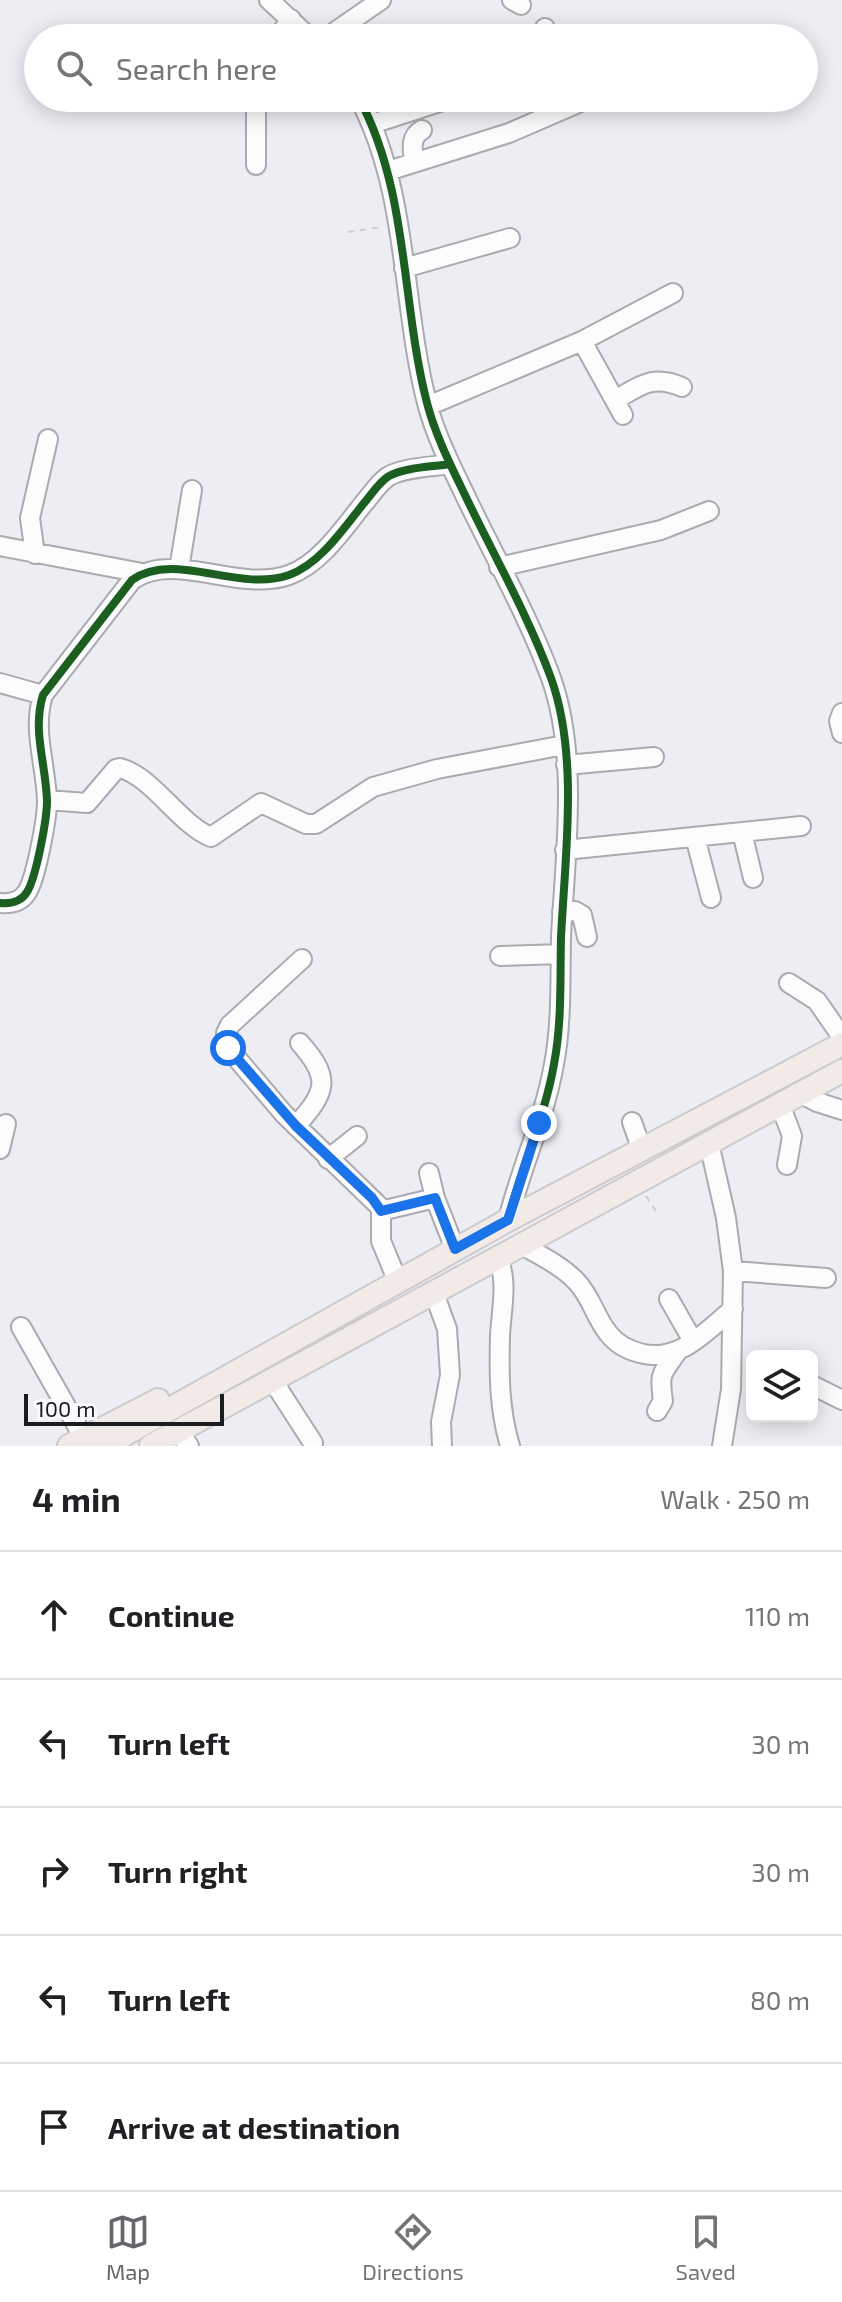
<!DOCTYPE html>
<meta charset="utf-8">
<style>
:root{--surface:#fff;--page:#f6f6f6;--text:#202124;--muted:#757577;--line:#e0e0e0;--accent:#64666a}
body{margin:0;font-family:"Exo 2",sans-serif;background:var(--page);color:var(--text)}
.controls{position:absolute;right:24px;bottom:24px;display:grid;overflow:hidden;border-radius:12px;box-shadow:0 4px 20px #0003}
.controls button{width:72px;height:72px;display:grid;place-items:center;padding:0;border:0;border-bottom:2px solid var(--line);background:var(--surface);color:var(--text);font:40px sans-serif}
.scale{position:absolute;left:24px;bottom:20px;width:200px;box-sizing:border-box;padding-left:8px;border:4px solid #1b1c20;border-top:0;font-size:22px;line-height:28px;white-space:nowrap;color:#1b1c20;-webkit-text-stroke:6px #f9fafe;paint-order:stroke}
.stop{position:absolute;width:24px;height:24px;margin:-18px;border:6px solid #1a73e8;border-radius:50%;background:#fff}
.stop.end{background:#1a73e8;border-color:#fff;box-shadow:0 2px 8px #0008}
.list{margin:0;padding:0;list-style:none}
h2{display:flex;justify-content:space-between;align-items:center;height:104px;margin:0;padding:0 32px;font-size:34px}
h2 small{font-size:26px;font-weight:400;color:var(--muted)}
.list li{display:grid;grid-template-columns:52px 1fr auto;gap:24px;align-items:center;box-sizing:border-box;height:128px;padding:0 32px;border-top:2px solid var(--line)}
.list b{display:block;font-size:30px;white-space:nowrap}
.list em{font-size:26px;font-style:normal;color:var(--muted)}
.icon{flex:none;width:44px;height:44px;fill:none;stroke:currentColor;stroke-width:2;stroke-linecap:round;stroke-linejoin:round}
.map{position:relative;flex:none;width:842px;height:1446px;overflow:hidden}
.search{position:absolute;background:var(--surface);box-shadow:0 4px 20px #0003;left:24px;right:24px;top:24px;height:88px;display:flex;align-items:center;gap:20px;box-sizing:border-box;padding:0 28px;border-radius:44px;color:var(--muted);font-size:30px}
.sheet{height:744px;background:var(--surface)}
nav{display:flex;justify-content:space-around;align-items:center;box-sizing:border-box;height:112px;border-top:2px solid var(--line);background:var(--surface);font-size:22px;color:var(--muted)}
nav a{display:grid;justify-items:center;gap:4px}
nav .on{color:var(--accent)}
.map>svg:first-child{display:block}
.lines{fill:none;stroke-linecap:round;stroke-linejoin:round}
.minor-casing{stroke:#aaaaaf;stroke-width:22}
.major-casing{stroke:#cbcbce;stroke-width:26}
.path{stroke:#ccccce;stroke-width:2;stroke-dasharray:6 6;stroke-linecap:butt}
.minor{stroke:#fcfcfd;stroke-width:18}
.major{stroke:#f1eae7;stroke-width:22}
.cycleway-casing{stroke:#f9fafe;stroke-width:13}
.cycleway{stroke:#1b5e20;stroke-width:8}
.route{stroke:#1a73e8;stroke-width:10}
</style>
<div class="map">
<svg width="842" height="1446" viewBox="0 0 842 1446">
<rect width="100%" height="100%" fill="#edeef4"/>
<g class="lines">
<g class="minor-casing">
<path id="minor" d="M269,0L310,38
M512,0L521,5
M277,38L291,19
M326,38L381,0
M542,38L545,28
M256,98V165
M359,98C409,192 401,302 427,403C435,434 450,464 464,493C493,554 528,615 551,678C579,756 565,856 561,937C560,978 562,1023 554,1064C545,1117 521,1167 508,1220
M372,124L452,98
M414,163C413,151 409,137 422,130
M388,171L509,133L583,101
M404,268L510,238
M582,341L623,415
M615,400C640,386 652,374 682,387
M428,406L582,341L673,293
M0,546L142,573
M35,554L30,518L48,439
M499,567L661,530L709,511
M179,569L192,490
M0,683L43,695
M842,713L839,721L842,733
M566,765L654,757
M47,800L87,803L116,769L120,768C152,776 180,825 211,837L261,803L306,824H316L373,787L437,769L564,745
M742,832L753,878
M695,837L711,898
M565,850L801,826
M0,903C11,904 21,902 27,892C36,878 47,819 47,801C46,764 32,731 43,695L132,580C175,550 237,593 289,575C320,564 344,528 364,503C372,494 379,482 389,476C406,467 432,467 450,464
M562,912L575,911L582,915L587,937
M500,956L561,954
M302,959L230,1025L226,1033L228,1048L284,1114L379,1206L381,1211V1241L398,1282
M789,983L817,1001L842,1037
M800,1093L817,1102L842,1110
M780,1104L792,1136L787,1165
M632,1122L642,1150
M296,1126C326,1092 332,1079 300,1043
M709,1143L726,1218L733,1271L731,1389L722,1446
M0,1149L6,1124
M328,1159L357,1136
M435,1198L455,1249
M381,1211L435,1198L429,1173
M520,1244C539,1255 561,1265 576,1281C591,1296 595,1317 608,1333C617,1345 629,1351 644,1354C681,1361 706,1331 733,1309
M497,1256C509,1280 501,1311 500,1336C499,1374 499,1409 510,1446
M733,1271L826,1278
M434,1293L447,1329L450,1375L441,1422L442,1446
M669,1299L693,1341
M21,1327L84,1438
M273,1381L313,1443
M812,1385L842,1400
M657,1411L663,1401C659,1373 661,1375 677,1352
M186,1442L189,1446"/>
</g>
<g class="major-casing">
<path id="major" d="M69,1446L158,1400
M104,1446L508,1220L842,1044
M151,1446L842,1071"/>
</g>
<path class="path" d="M348,232L382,227
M646,1196L658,1214"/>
<use href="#minor" class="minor"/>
<use href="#major" class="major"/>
<g class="cycleway-casing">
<path id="cycleway" d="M359,98C409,192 401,302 427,403C435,434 450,464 464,493C493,554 528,615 551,678C579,756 565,856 561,937C560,978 562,1023 554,1064C545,1117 521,1167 508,1220
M0,903C11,904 21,902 27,892C36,878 47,819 47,801C46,764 32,731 43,695L132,580C175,550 237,593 289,575C320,564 344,528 364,503C372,494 379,482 389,476C406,467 432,467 450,464"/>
</g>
<use href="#cycleway" class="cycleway"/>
</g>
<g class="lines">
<path class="route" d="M228,1048L296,1126L372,1198L381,1211L435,1198L455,1249L508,1220L539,1123"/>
</g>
</svg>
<div class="controls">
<button><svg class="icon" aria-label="layers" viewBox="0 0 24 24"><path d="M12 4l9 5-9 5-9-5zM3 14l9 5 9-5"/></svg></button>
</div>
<div class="scale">100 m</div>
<div class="stop" style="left:228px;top:1048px"></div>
<div class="stop end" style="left:539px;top:1123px"></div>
<div class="search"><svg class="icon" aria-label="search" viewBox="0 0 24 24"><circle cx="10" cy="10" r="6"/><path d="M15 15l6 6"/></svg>Search here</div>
</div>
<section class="sheet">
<h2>4 min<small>Walk · 250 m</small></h2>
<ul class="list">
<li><svg class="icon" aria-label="ahead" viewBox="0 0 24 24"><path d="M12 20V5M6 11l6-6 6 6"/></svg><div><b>Continue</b></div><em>110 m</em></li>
<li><svg class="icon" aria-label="left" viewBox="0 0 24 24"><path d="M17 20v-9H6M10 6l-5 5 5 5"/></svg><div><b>Turn left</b></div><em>30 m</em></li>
<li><svg class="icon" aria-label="right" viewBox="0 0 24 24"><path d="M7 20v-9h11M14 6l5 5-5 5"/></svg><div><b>Turn right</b></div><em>30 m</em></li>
<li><svg class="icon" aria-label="left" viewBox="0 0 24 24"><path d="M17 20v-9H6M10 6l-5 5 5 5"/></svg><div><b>Turn left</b></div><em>80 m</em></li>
<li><svg class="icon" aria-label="arrive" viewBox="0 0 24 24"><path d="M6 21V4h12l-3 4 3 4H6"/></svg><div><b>Arrive at destination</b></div></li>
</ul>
</section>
<nav>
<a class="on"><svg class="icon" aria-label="map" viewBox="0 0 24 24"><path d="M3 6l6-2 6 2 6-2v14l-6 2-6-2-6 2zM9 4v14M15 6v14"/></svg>Map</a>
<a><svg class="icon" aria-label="directions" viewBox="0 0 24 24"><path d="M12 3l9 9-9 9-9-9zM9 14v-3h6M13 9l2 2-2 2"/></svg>Directions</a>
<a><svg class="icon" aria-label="saved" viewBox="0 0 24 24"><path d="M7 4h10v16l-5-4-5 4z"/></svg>Saved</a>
</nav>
